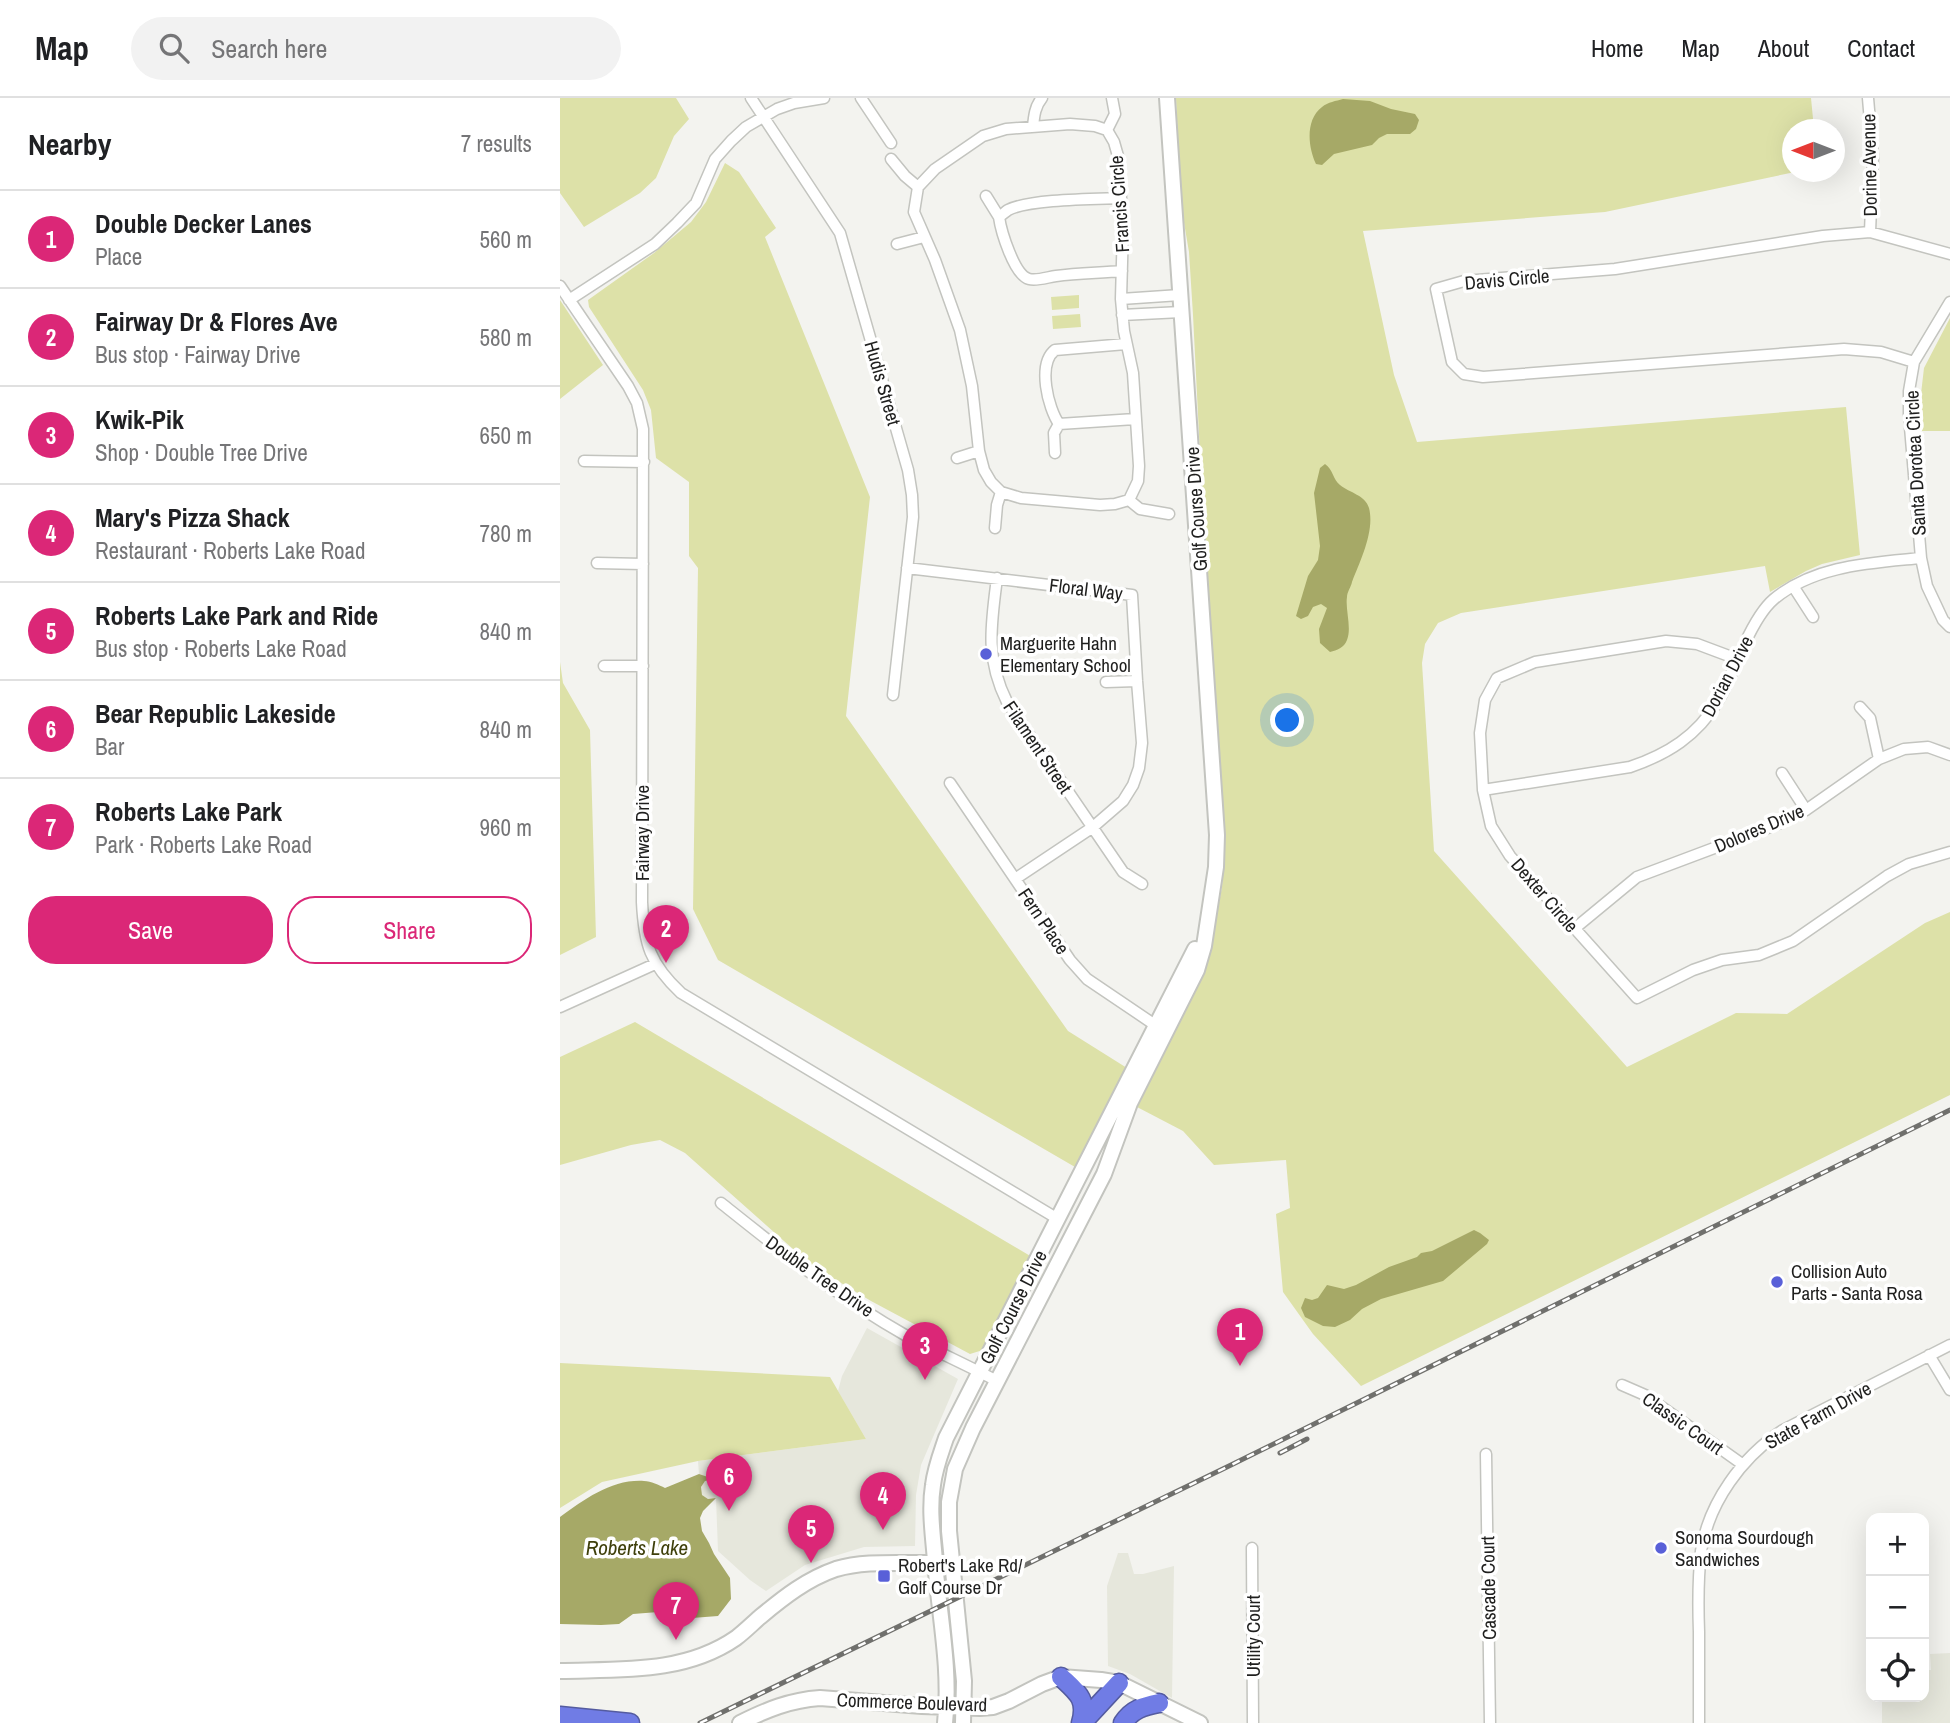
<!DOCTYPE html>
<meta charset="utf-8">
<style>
:root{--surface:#fff;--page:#f2f2f2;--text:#202124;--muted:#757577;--line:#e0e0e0;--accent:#db2777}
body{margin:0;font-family:"Archivo Narrow",sans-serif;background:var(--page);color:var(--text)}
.controls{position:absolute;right:21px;bottom:21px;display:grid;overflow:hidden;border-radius:14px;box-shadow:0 7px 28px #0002}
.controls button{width:63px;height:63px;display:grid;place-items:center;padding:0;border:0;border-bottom:2px solid var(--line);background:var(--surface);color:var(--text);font:35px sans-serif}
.compass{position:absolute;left:1222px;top:21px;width:63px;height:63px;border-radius:50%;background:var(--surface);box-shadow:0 7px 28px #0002;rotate:270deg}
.you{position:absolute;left:728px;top:623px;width:24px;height:24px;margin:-18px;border:5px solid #fff;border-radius:50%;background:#1a73e8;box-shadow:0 0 0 10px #1a73e833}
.badge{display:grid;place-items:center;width:46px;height:46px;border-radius:50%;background:var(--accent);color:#fff;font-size:23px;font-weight:700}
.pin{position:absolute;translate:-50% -58px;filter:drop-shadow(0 2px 4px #0008)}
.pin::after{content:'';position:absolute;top:37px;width:24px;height:21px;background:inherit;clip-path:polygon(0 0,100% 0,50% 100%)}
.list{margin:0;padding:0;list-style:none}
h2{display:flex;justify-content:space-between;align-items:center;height:91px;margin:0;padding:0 28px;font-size:30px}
h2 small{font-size:23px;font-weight:400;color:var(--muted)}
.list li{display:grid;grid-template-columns:46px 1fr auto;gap:21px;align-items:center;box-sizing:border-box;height:98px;padding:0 28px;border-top:2px solid var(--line)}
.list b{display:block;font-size:26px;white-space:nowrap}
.list p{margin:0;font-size:23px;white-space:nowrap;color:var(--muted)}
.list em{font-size:23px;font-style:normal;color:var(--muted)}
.actions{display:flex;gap:14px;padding:21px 28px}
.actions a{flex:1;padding:16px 0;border:2px solid var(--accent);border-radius:28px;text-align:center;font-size:24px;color:var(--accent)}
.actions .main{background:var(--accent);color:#fff}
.icon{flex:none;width:38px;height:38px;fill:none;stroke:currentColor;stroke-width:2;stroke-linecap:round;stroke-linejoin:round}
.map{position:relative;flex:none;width:1390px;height:1625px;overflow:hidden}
header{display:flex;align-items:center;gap:42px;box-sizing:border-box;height:98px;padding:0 35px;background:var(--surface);border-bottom:2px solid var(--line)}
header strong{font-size:33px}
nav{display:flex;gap:38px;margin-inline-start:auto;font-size:24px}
.search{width:490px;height:63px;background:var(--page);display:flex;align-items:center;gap:18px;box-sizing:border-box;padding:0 24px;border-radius:38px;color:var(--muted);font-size:26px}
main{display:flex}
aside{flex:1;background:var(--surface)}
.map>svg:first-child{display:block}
.built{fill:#e6e7dc}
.green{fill:#dde1a8}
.water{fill:#a6a967}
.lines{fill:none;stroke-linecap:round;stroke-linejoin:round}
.street-casing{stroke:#c3c4bf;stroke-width:13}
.secondary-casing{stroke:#c3c4bf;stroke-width:18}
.highway-casing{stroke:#545b9f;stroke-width:21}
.street{stroke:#fff;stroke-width:10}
.secondary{stroke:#fff;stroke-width:14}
.highway{stroke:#707ce5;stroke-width:18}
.rail-casing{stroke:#70706d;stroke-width:5}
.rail{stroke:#fff;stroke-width:2.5;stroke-dasharray:8;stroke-linecap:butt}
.poi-dot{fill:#5960d8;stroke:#fff;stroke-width:2.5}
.labels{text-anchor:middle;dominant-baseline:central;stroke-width:7;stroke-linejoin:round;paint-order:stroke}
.street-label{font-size:19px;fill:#1f1f1e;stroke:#fff}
.poi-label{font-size:19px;fill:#1f1f1e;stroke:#fff;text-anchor:start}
.water-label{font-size:21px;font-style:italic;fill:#3f400c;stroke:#fff}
</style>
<header>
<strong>Map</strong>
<div class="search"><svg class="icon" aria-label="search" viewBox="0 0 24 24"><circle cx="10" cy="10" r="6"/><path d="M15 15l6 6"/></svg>Search here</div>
<nav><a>Home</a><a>Map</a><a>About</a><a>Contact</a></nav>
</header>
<main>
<aside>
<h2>Nearby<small>7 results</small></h2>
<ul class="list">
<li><span class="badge">1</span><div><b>Double Decker Lanes</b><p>Place</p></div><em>560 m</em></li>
<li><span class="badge">2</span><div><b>Fairway Dr &amp; Flores Ave</b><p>Bus stop · Fairway Drive</p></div><em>580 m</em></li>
<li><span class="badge">3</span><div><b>Kwik-Pik</b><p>Shop · Double Tree Drive</p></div><em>650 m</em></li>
<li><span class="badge">4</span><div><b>Mary's Pizza Shack</b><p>Restaurant · Roberts Lake Road</p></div><em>780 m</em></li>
<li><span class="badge">5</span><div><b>Roberts Lake Park and Ride</b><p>Bus stop · Roberts Lake Road</p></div><em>840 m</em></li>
<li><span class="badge">6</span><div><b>Bear Republic Lakeside</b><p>Bar</p></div><em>840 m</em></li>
<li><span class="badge">7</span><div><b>Roberts Lake Park</b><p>Park · Roberts Lake Road</p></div><em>960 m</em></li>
</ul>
<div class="actions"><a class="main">Save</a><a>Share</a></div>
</aside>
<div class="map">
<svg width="1390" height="1625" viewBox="0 0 1390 1625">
<rect width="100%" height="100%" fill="#f3f3ef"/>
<path class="built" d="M307,1230L398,1281L361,1367L356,1397L355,1448L304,1449L245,1467L206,1493L190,1482L158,1453L156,1400L148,1401L142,1397L141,1389L145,1383L153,1381L139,1376L138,1363L306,1341L278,1293L282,1278Z
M558,1455H568L574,1476H583L614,1468L612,1600L570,1576L548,1568L547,1488Z
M1390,1555V1625H1322V1599H1364V1572H1371L1370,1556Z"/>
<path class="green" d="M0,0H116L129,21L114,38L96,80L80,95L24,129L0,95Z
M616,0H1251L1254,31L1232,32V74H1235L1045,114L803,133L834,277L857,344L1286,309L1300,457L1262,466L1246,473L1210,494L1205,468L901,515L878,525L865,546L862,565L874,753L1067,969L1176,915L1227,916L1365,825L1390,814V997L801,1288L753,1236L723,1194L716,1116L730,1110L726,1062L654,1067L623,1033L577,1009L651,845L662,789L665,741L642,396L633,217L629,154L621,107Z
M165,65L179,74L216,130L205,139L310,399L286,618L508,933L567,970L515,1069L158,862L133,811L138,470L129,458V384L96,360L91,312L83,292L29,209L28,202L94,155L131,124L146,104Z
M519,197V210L492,212L491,199Z
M0,202L43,267L0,301Z
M520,216L521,229L493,231L492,218Z
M1390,220V333H1362L1359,313L1364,270Z
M0,564L3,585L30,632L36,839L0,857Z
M75,924L472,1159L426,1251L410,1256L311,1203L251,1167L125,1055L100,1042L71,1047L0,1067V959Z
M0,1265L270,1279L306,1341L138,1363L42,1384L0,1410Z"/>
<path class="water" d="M783,1L810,3L831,11L855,16L859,22L856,31L850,36H827L819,40L812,47L774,56L762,67L756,66C748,49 745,22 762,9C768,4 776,3 783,1Z
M765,366C773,371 773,382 780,387C790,395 805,397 809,410C815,433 800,463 792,484C791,489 787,494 787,499C785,511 792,530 787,542C784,550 777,552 770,554L760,545L759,531L767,510L761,506L753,509L748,518L741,521L736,518L748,478L758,462L760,448L754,395L760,370Z
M914,1132L920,1135L929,1142L927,1146L883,1183L821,1201L802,1211L790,1222L775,1229L763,1228L745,1219L741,1210L745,1200L752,1202L758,1200L767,1187L784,1191L796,1187L829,1169L857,1159L861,1155L872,1153Z
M139,1376L154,1381L145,1383L141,1389L142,1397L148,1401L156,1400L143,1413L140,1420L142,1433L149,1445L154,1456L170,1480L171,1501L158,1518L132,1520L111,1513L73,1516L59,1526L41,1527L0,1526V1419C25,1401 52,1381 84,1383C91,1383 99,1387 105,1390Z"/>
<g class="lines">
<g class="street-casing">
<path id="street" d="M191,0L280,135L348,372L352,397L353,419L333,597
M301,0L331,45
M1308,0L1313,59L1310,134
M510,26L535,28L547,32L554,44L558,58L563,128L561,201L564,233L573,275L579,368L578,383L569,402L555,406L540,407L461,400L441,394L431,384L424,372L419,353L412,288L400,232L375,162L354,114L358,89L375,71L423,38L446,31Z
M473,29C474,18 475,8 482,0
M547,32L555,16L552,0
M331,61L345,78L358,89
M426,98L439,119
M560,100C534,101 469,101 448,112C445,114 442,117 439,119C441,133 454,177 469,181C477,183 488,179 496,178C518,175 540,175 562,173
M337,146L364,139
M0,188L68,288L77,305L83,331L82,804C84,846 90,866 121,895L498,1121
M561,201L620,197
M9,202L95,146L117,125L136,105L155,61L171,43L186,29L217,11L234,5L264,0
M1390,204L1354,264L1349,293V317L1361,460L1367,488L1383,522L1390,529
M562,217L621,214
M1354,264L1321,254L1284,251L923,279L904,276L892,264L876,191L904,183L1055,171L1263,138L1310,134L1390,156
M499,326C488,310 477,266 495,252L566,246
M499,326L575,321
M495,355L494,335L499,326
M397,360L419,353
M24,363L84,364
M569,402L580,411L609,416
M435,430L437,407L441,394
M37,465L83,466
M347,470L572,497L577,583L582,645L579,670L573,687L563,703L533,729L455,781
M437,480C431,527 425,560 447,604L563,774L582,786
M1233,488L1253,519
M1177,561L1137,546L1106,543L975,564L937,580L925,602L920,635L923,692L931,728L950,758L1077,900L1133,872L1162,862L1199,857L1233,843L1327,778L1349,766L1390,754
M44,568H83
M546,584L577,583
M1300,609L1310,620L1319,661
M1222,675L1246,712
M390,685L510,862L527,881L601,931
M923,692L1070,669C1108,656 1137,638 1158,603C1169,586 1175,564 1185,545C1192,530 1201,512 1214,501C1255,467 1311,465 1361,460
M1014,831L1077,779L1218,726L1246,712L1319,661L1344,651L1368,649L1390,657
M0,909L95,866
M161,1105C220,1152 279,1200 345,1237C375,1253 407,1267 437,1283
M1369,1257L1390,1292
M1062,1287L1085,1297L1182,1366
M926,1356L930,1625
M692,1450L693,1625
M1139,1625C1139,1595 1139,1564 1139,1534C1138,1507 1138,1480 1141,1453C1149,1404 1182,1359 1223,1332L1390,1247"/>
</g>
<g class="secondary-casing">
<path id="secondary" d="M0,1573C60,1571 124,1576 176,1540C184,1534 192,1526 200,1519C224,1499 247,1481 276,1471C310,1461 348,1467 383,1464
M180,1625C206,1612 230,1602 260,1600L362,1608L420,1610L433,1609L449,1603L482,1586L501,1579L541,1582L559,1585L640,1625
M385,1625C391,1571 379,1516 375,1463C373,1437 369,1412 373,1387C375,1370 381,1355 386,1340L635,851
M403,1625L404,1583L389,1433V1404L395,1371L413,1330L544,1076L570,1005L637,872L644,848L656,769L657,737L607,0"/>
</g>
<g class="highway-casing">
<path id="highway" d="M501,1579C517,1594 528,1601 521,1625
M0,1618L70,1625
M522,1625L559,1585
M563,1625C572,1611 584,1608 599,1605"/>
</g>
<use href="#street" class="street"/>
<use href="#secondary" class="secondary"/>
<use href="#highway" class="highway"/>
<g class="rail-casing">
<path id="rail" d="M720,1355L747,1341
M140,1625L671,1367L1390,1012"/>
</g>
<use href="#rail" class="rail"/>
</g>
<g class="poi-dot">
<circle cx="426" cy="556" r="7"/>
<circle cx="1217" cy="1184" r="7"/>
<circle cx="1101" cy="1450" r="7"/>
<rect x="317" y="1471" width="14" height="14" rx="3.5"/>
</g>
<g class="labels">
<g class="street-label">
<text transform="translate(1309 67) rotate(-91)">Dorine Avenue</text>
<text transform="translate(559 106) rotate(-94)">Francis Circle</text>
<text transform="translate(947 181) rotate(-5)">Davis Circle</text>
<text transform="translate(323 285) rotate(74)">Hudis Street</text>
<text transform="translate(1355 365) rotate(-93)">Santa Dorotea Circle</text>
<text transform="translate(636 411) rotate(-94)">Golf Course Drive</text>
<text transform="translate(526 491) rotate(7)">Floral Way</text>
<text transform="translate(1167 578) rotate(-62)">Dorian Drive</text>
<text transform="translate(478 649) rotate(56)">Filament Street</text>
<text transform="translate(1199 730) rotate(-23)">Dolores Drive</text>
<text transform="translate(82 735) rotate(-90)">Fairway Drive</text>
<text transform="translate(985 797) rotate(49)">Dexter Circle</text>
<text transform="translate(484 823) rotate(56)">Fern Place</text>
<text transform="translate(260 1178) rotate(35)">Double Tree Drive</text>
<text transform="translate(453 1209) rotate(-63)">Golf Course Drive</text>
<text transform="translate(1258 1317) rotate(-29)">State Farm Drive</text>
<text transform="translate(1123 1325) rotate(35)">Classic Court</text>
<text transform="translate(928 1490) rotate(-91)">Cascade Court</text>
<text transform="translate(693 1538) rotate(-90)">Utility Court</text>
<text transform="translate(352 1604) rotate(2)">Commerce Boulevard</text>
</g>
<g class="poi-label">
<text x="440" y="545">Marguerite Hahn<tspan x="440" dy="22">Elementary School</tspan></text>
<text x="1231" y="1173">Collision Auto<tspan x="1231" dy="22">Parts - Santa Rosa</tspan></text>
<text x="1115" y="1439">Sonoma Sourdough<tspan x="1115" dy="22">Sandwiches</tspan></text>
<text x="338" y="1467">Robert's Lake Rd/<tspan x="338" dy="22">Golf Course Dr</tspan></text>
</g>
<g class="water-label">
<text x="77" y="1449">Roberts Lake</text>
</g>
</g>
</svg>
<div class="controls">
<button>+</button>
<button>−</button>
<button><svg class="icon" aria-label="locate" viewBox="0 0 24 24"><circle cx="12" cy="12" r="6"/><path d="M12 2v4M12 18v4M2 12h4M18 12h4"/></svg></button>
</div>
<svg class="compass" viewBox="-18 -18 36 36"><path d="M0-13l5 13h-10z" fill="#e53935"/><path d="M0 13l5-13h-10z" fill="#757577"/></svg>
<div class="you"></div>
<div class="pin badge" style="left:680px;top:1268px">1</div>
<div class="pin badge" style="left:106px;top:865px">2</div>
<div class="pin badge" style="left:365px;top:1282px">3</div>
<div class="pin badge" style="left:323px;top:1432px">4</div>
<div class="pin badge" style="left:251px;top:1465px">5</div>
<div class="pin badge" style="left:169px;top:1413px">6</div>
<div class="pin badge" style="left:116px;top:1542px">7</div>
</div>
</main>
